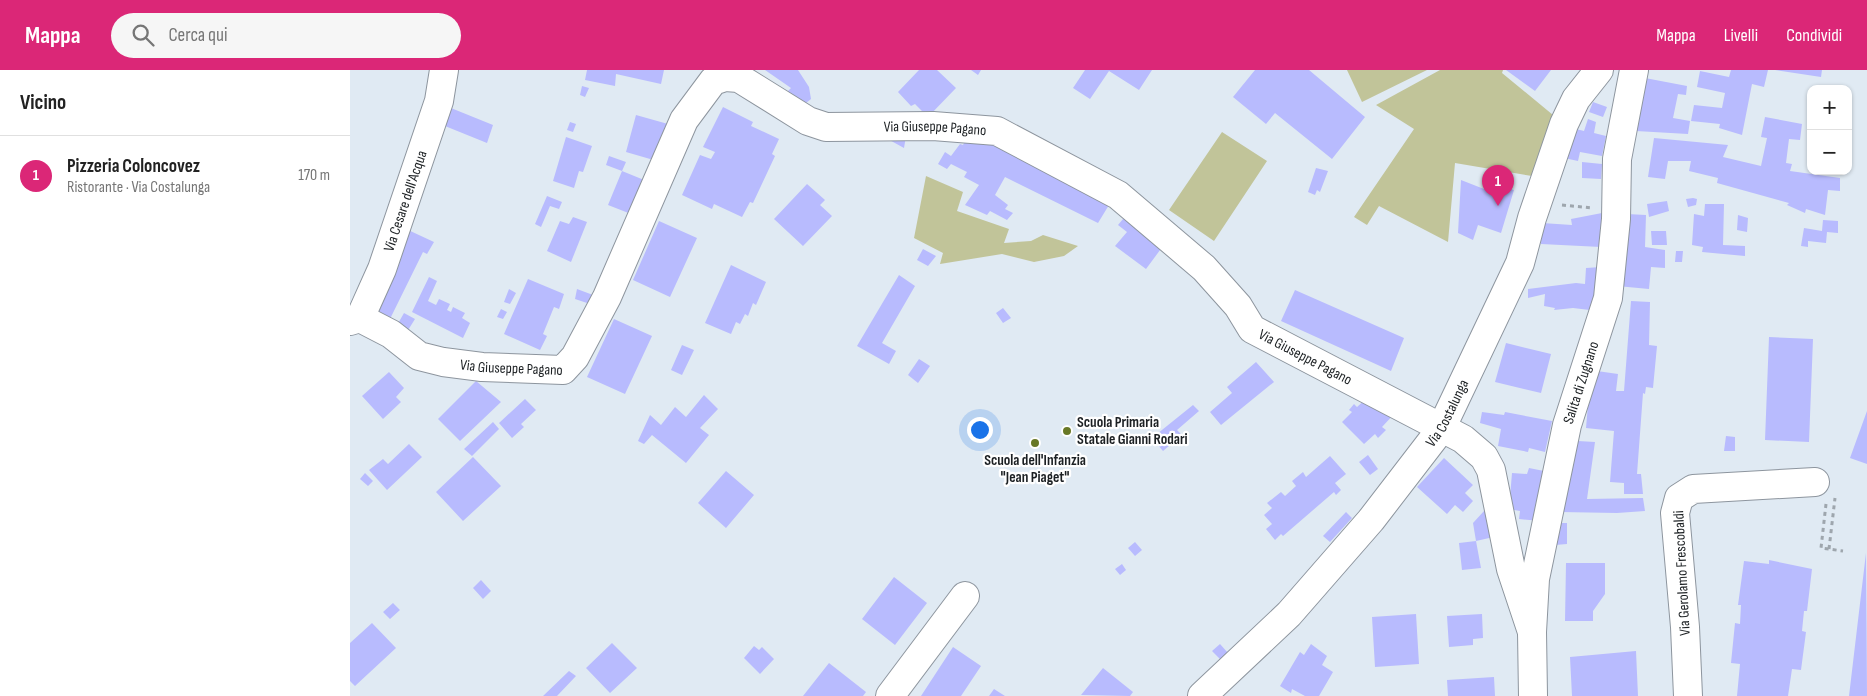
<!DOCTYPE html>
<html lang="it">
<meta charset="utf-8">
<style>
:root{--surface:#fff;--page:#f6f6f6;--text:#222;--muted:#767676;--line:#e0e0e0;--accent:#db2777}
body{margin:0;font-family:"Sofia Sans Condensed",sans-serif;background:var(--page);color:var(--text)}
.controls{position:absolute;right:15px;top:15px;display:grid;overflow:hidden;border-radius:10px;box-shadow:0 1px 4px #0004}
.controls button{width:45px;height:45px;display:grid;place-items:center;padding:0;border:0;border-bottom:1px solid var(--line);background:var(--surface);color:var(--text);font:25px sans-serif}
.you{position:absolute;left:629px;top:359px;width:18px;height:18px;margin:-12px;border:4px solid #fff;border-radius:50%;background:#1a73e8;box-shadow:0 0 0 8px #1a73e833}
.badge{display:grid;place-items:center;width:32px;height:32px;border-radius:50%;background:var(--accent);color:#fff;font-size:16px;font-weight:700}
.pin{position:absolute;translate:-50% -41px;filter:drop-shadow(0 1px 2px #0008)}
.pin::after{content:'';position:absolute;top:26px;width:18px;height:15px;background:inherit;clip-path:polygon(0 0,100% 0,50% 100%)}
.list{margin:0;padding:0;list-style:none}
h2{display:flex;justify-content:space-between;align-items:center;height:65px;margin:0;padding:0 20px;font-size:21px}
h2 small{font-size:16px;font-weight:400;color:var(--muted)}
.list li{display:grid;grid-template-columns:32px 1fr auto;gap:15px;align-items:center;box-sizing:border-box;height:80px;padding:0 20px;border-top:1px solid var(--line)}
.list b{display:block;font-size:19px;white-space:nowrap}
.list p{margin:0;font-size:16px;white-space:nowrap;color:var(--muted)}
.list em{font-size:16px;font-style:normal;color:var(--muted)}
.icon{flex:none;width:28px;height:28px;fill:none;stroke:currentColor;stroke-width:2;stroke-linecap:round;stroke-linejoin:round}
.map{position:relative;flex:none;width:1517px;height:626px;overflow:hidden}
header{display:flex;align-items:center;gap:30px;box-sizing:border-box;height:70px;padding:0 25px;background:var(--accent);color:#fff}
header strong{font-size:24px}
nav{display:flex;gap:28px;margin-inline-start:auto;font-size:18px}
.search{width:350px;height:45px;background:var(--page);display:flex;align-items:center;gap:12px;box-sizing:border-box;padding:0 18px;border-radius:28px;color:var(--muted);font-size:19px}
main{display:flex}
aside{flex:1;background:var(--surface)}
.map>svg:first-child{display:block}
.green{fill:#c1c499}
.building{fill:#b8bbfe}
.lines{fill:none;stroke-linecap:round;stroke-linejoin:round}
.minor-casing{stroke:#8d959e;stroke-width:30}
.path{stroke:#9ea6ad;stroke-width:3;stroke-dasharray:4 4;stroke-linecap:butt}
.minor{stroke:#fff;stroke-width:28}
.poi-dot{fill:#687826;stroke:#fff;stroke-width:2}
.labels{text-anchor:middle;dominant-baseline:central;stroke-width:4.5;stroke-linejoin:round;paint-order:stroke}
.street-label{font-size:15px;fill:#1c2023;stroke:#fff}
.poi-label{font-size:15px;font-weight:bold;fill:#1c2023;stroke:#fff;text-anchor:start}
</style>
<header>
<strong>Mappa</strong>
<div class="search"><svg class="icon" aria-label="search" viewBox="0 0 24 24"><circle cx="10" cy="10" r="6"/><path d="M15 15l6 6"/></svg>Cerca qui</div>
<nav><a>Mappa</a><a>Livelli</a><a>Condividi</a></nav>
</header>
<main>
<aside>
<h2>Vicino<small></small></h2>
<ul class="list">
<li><span class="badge">1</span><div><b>Pizzeria Coloncovez</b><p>Ristorante · Via Costalunga</p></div><em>170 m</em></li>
</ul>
</aside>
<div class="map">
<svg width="1517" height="626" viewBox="0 0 1517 626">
<rect width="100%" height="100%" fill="#e0eaf3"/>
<path class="green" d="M997,0H1077L1012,32Z
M1090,0H1153L1152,3L1203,45L1182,106L1105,93L1098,172L1029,136L1017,155L1004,147L1064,59L1026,35Z
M872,62L917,91L864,171L819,140Z
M576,106L613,122L607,141L659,159L654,173L681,171L693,165L728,176L714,186L684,192L652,184L590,194L593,183L564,168Z"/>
<path class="building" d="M237,0H314L311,14L266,4L265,16L235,10Z
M415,0H448L459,17L461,29L451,37L437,22L441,18Z
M569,0H587L606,18L578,47L565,34L561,36L548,22Z
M621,0H631L628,5Z
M735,0H802L789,20L759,1L740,29L723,18Z
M905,0H959L1015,47L982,89L925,43L916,54L883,27Z
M1156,0H1201L1185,21Z
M1381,0H1418L1414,17L1402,14L1392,65L1369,58L1370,54L1341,51L1344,35L1372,38L1375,23L1347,17L1350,1L1379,7Z
M1425,0H1472L1471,7Z
M1295,8L1337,16L1336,25L1328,24L1323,48L1340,51L1338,64L1286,61Z
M232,16L239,18L235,27L230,25Z
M1243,32L1257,37L1253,47L1239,42Z
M96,36L143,55L137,73L90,54Z
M373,37L403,52L401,56L429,69L422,84L425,86L403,133L400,132L392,147L364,134L362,139L332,125L350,85L361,89L365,82L353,77Z
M286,45L318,54L307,91L276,82Z
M1415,47L1452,54L1450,70L1439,69L1436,93L1442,94L1440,101L1490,108V121L1478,120L1475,145L1456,139L1455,143L1437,135L1439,133L1367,113L1368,108L1339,101L1341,91H1318L1315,109L1298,107L1304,68L1378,75L1373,87L1411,96L1417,68L1411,67Z
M1238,49L1246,52L1244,63L1256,66L1252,86L1230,82L1228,91L1214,88L1222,58L1234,61Z
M220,52L226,54L223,62L217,60Z
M618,65L638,67L762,130L748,153L655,107L645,125L658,135L655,139L663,143L657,150L640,141L637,145L615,135L629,115L614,107L617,102L601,94L597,99L588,94L595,82L601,86L610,74L613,75Z
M556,66L554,78L534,67Z
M216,67L242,76L233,102L229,101L224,118L203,111Z
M259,86L276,92L272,101L256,95Z
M1232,92L1252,94L1251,109L1232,108Z
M966,98L978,101L970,122L967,120L965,125L958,122Z
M272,101L299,112L281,144L258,135Z
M1111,110L1134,119L1137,112L1164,120L1151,163L1128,155L1123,170L1108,163Z
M457,114L475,130L470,135L482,146L453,176L424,149Z
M197,126L212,132L209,139L200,136L191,157L185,154Z
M1343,128L1347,129L1346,135L1338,137L1336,129Z
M1317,131L1319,141L1299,147L1297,134Z
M1355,134H1374L1373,175L1395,176V186L1352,182L1353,177L1342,175L1344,144L1354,146Z
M778,143L816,172L796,199L765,176L777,162L768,155Z
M1252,143L1251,177L1191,174L1192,153L1222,155L1221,149Z
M1277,144L1296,145L1295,177L1315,180V198L1301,197L1299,219L1267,216Z
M1388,145L1398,148L1397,162L1387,160Z
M223,147L237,152L221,192L197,181L210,151L219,154Z
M1473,150L1488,151V163L1477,162L1476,173L1458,171V177L1451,176L1454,158L1472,161Z
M309,151L347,168L320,227L283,210Z
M56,159L84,172L77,184L73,182L38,253L20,243Z
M1301,161H1316L1317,175H1302Z
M573,179L586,186L578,196L567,190Z
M1326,181H1333L1332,192H1325Z
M381,195L416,212L406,235L403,233L398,246L395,244L390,254L386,252L381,264L355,253Z
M1251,197L1248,241L1223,238L1204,240L1205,238L1194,236L1195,224L1178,228V219L1226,213L1235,214L1236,198Z
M549,205L565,216L532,273L546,281L539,294L507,276Z
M79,207L87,211L78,231L86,235L89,229L100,234L97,240L101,242L103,237L115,243L112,248L120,253L113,268L62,242Z
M178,209L214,224L209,239L204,237L193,264L197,266L190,280L154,264Z
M159,219L166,223L160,234L154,232Z
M227,219L243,225L240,234L225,229Z
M945,220L1054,268L1041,301L931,251Z
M1281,231L1300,232L1299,275L1307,276L1303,318L1296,317L1295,324L1293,323L1287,404H1291L1293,424H1274V413L1260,412L1264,361L1236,358L1239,323H1242L1247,301L1268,304L1266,321H1274Z
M653,238L661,248L653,253L646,243Z
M151,239L157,242L153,249L147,247Z
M54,243L65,249L55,265L46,257Z
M264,249L302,266L275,324L237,307Z
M1419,267L1463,269L1459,372L1415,370Z
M1156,273L1201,284L1191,323L1145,312Z
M332,275L344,280L332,305L321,300Z
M569,289L580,296L568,313L558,305Z
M906,292L924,312L871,355L860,342L882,323L877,317Z
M39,302L54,318L46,327L51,332L33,349L12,326Z
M126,311L151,332L110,371L88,349Z
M354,325L368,339L350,358L359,365L336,393L302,365L294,374L288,371L300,345L311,355L325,337L336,347Z
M1017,328L1045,343L1032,357L1036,360L1028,368L1025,364L1014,374L992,352L1002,342L999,340L1004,334L1007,337Z
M175,329L186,340L171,354L174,357L162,368L149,353Z
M843,335L849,341L827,360L832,365L813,381L802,368Z
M1517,341V394L1500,388Z
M1132,342L1154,345L1155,342L1202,351L1195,382L1179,378L1178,382L1148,376L1151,359L1130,353Z
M143,352L149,359L122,386L114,379Z
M1376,366L1385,367V381H1374Z
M1228,371L1245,372L1237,429L1293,428L1295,441L1267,443L1210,442Z
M59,374L72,387L37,420L19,400L33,389L38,394Z
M1018,385L1028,399L1020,405L1009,392Z
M980,386L996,404L985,413L991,420L986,425L984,422L933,466L931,464L925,470L916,459L922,454L914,445L922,438L917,433L931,422L935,426L946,416L942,411L953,402L956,407Z
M123,387L151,416L113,451L86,422Z
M1094,388L1123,415L1115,423L1123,431L1113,442L1105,435L1097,444L1067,417Z
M1179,398L1194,401L1191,451L1169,449L1170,441L1159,439L1162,403L1177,404Z
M376,401L404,425L376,458L348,433Z
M15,403L23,411L18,416L10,409Z
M1142,440L1148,466L1126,471L1123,453L1134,441Z
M996,442L1002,448L980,472L973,466Z
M1208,453H1217V474L1205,475Z
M1126,471L1131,498L1112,500L1109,473Z
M785,472L792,480L785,486L778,478Z
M1516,483L1517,626H1499Z
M1419,490L1462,499L1457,541H1454L1452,561L1456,562L1451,600L1442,599L1438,626H1387L1390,594L1381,593L1385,553L1390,554L1391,535H1388L1394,491L1419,494Z
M1216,493H1255V524L1243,541V551H1215Z
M772,494L776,500L770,505L765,499Z
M544,507L577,533L545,575L512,549Z
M131,510L141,521L133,529L123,518Z
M43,533L50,540L40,549L33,542Z
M1066,544L1069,594L1025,597L1022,547Z
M1132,544L1133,568L1123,569V575L1099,577L1097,546Z
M22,553L46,578L5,616L0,611V573Z
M262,573L287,598L260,623L236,598Z
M870,574L878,583L871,590L862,581Z
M961,574L977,586L972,595L983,602L969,626H955L942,619L941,623L930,616L950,582L954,585Z
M404,576L409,580L412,577L424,589L410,604L394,588Z
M603,577L631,596L611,626H571Z
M1286,581L1288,626H1222L1220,587Z
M479,593L516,622L513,626H453Z
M753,598L783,622L780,626L731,625Z
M219,601L226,606L207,626H193Z
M1144,607L1145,626H1098L1097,610Z
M644,619L655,626H639Z"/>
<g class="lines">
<g class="minor-casing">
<g id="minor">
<path id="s1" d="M10,248L41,264L69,286L93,292L132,297L213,300L225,287L257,227L334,50L363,11L375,7L389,8L458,51L476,57L583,56L647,61L768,125L854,198L888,236L902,259L1113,369L1134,387L1141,400L1161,499L1182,562"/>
<path id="s2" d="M0,251L10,248L32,199L89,31L94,0"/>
<path d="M540,626L615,526"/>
<path id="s3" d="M852,626L939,544L1021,450L1091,359L1170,193L1182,148L1214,54L1226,29L1249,0"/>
<path id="s4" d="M1183,626L1182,562L1185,509L1217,355L1258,228L1266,149L1267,89L1284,0"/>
<path d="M1338,626L1335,557L1325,443L1329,428L1343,419L1465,412"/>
</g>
</g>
<path class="path" d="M1212,135L1243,138
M1476,434L1471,478L1493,481
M1479,479L1485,428"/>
<use href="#minor" class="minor"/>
</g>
<g class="poi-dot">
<circle cx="717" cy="361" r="5"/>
<circle cx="685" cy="373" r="5"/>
</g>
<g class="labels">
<g class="street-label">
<text stroke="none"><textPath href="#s1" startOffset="779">Via Giuseppe Pagano</textPath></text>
<text stroke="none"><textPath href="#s2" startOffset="136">Via Cesare dell'Acqua</textPath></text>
<text stroke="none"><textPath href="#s1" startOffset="1229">Via Giuseppe Pagano</textPath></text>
<text stroke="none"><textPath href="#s1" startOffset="164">Via Giuseppe Pagano</textPath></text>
<text stroke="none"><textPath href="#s4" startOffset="319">Salita di Zugnano</textPath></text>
<text stroke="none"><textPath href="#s3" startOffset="376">Via Costalunga</textPath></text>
<text transform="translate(1332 503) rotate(-93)">Via Gerolamo Frescobaldi</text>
</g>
<g class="poi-label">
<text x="727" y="352">Scuola Primaria<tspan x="727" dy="17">Statale Gianni Rodari</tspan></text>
<text x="685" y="390" text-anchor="middle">Scuola dell'Infanzia<tspan x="685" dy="17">"Jean Piaget"</tspan></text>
</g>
</g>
</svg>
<div class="controls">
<button>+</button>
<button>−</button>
</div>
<div class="you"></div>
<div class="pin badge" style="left:1148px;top:136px">1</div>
</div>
</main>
